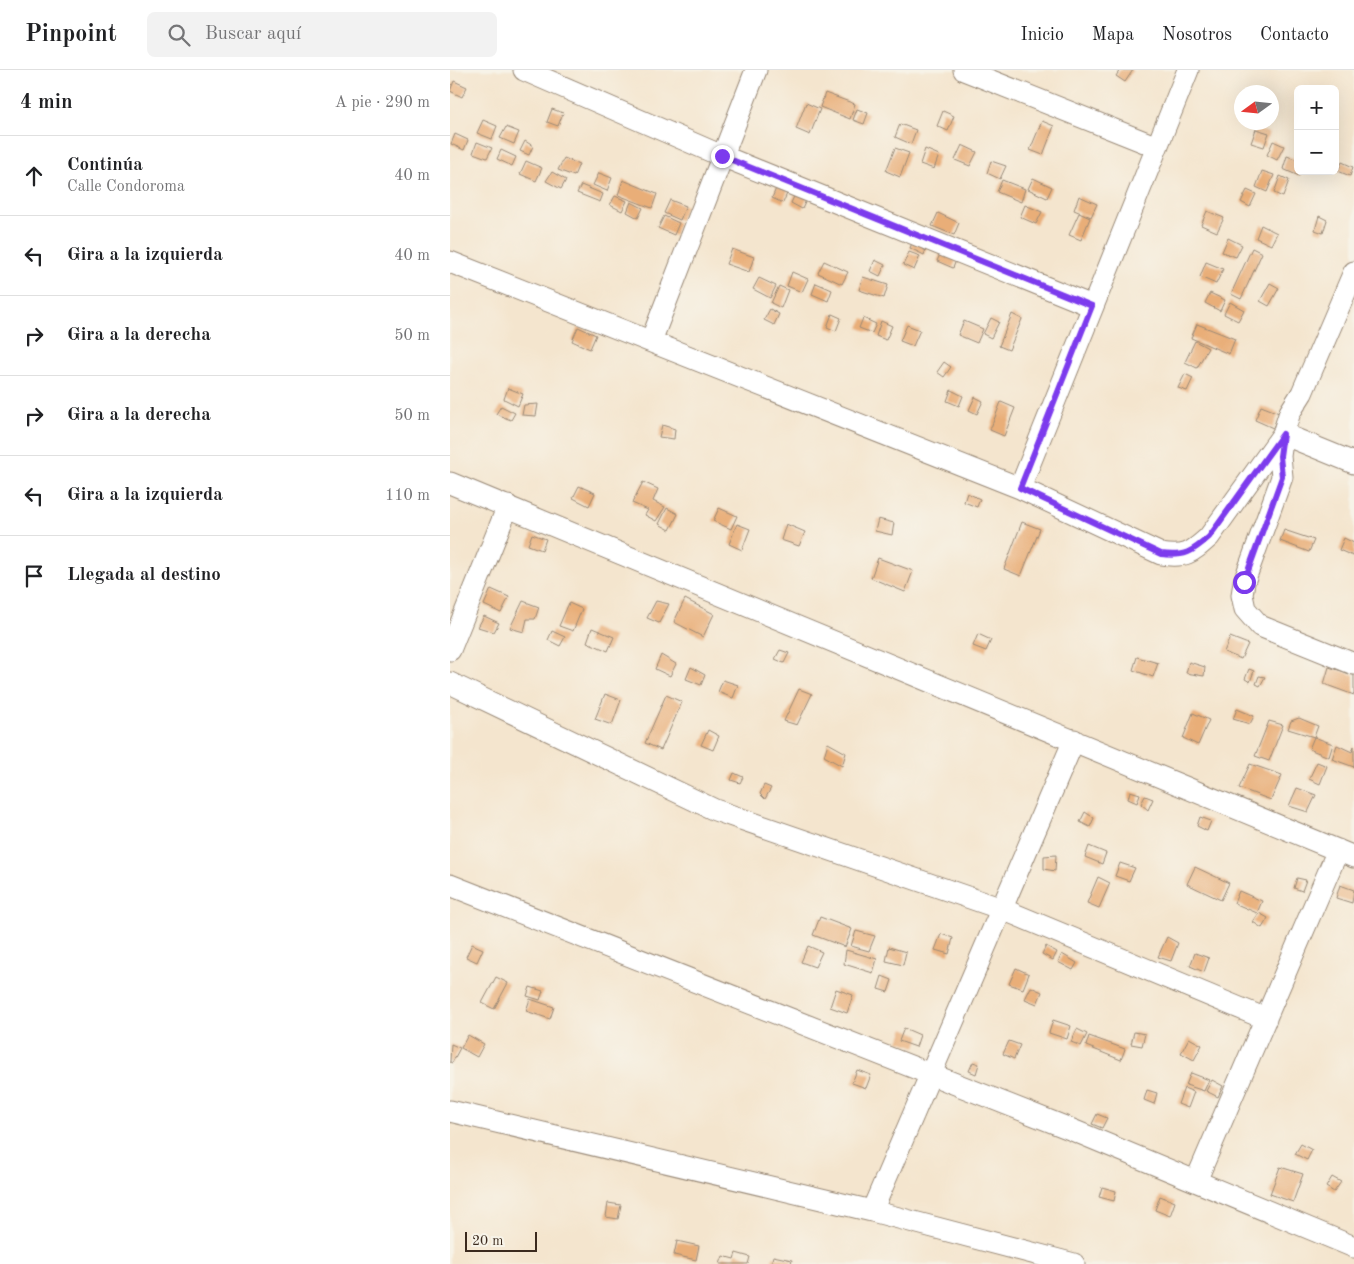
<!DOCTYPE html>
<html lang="es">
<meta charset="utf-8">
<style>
:root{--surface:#fff;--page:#f2f2f2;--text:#202124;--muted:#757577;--line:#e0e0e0}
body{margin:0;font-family:"Old Standard TT",serif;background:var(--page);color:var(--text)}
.controls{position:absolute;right:15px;top:15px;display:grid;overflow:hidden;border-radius:8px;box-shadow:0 5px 20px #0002}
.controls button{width:45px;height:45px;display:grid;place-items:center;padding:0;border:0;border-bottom:1px solid var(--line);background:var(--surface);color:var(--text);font:25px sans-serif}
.compass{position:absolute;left:784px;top:15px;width:45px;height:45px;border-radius:50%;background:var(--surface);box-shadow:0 5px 20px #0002;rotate:255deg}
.scale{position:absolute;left:15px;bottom:12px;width:72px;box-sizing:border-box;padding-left:5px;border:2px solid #3b2a1e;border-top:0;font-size:14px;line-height:18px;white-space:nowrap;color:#3b2a1e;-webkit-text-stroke:4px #f7f3e8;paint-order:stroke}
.stop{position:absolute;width:15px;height:15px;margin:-11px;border:4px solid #7c3aed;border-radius:50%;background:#fff}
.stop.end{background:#7c3aed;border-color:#fff;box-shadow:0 1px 5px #0008}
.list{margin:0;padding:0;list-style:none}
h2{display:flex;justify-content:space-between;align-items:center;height:65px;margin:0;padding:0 20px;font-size:21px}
h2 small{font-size:16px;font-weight:400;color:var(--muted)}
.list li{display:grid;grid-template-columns:32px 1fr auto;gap:15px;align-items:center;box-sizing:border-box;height:80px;padding:0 20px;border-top:1px solid var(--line)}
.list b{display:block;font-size:19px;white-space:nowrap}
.list p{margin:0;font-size:16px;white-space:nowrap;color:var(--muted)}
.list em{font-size:16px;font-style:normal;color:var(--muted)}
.icon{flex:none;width:28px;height:28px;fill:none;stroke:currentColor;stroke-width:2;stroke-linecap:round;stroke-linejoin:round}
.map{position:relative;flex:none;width:904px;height:1194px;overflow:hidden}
header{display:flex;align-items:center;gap:30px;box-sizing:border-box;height:70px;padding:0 25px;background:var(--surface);border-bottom:1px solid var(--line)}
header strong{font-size:24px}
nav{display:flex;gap:28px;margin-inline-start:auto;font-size:18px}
.search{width:350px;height:45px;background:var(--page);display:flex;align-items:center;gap:12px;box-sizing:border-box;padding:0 18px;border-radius:8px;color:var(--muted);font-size:19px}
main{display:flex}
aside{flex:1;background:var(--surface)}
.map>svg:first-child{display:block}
.building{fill:#e9ae78}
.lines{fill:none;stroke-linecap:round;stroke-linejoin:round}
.street-casing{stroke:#988876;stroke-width:23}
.street{stroke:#fff;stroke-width:21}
.route{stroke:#7c3aed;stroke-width:6}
</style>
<header>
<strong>Pinpoint</strong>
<div class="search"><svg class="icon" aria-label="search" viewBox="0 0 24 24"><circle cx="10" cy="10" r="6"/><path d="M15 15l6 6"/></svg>Buscar aquí</div>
<nav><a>Inicio</a><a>Mapa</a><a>Nosotros</a><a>Contacto</a></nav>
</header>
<main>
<aside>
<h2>4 min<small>A pie · 290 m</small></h2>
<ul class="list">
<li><svg class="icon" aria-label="ahead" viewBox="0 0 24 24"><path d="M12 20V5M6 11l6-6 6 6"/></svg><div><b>Continúa</b><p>Calle Condoroma</p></div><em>40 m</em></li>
<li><svg class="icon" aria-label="left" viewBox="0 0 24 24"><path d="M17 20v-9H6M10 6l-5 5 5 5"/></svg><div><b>Gira a la izquierda</b></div><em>40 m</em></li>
<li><svg class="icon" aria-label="right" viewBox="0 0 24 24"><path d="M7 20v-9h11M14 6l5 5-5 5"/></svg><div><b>Gira a la derecha</b></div><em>50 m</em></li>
<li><svg class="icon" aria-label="right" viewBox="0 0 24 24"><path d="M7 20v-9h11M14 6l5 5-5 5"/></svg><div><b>Gira a la derecha</b></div><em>50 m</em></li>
<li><svg class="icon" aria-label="left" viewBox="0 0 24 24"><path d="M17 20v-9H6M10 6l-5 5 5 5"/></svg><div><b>Gira a la izquierda</b></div><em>110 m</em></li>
<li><svg class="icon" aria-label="arrive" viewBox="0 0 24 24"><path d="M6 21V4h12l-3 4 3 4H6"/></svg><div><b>Llegada al destino</b></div></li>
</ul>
</aside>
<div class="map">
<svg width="904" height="1194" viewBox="0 0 904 1194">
<rect width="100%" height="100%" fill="#f7f3e8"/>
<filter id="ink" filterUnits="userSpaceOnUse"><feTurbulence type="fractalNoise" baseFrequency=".02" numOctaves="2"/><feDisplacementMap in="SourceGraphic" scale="10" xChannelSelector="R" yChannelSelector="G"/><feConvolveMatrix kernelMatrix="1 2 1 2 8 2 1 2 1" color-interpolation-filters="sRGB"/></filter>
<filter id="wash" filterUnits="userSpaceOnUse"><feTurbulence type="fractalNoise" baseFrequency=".0096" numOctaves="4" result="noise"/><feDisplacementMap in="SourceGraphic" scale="20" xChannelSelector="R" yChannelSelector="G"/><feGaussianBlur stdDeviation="1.12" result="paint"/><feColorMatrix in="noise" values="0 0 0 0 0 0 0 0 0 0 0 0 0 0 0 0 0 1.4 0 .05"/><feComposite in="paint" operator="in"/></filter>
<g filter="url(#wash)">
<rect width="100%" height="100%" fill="#f4e5ce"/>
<g id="blocks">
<path class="building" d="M670,0H683L675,12L666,6Z
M4,11L17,17L12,27L0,21Z
M375,23L405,34L400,49L370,37Z
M356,33L370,39L360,65L346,59Z
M102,39L113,43L108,56L97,52Z
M407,39L418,43L414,54L403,50Z
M493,41L504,46L498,61L487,56Z
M33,50L47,56L42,69L27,63Z
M592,51L604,56L593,85L580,80Z
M450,54L466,60L461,74L445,67Z
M56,57L69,62L64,74L50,68Z
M806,59L819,63L814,77L801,73Z
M5,64L18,70L14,80L1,74Z
M75,71L83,76L79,85L70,81Z
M823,71L834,76L827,90L817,85Z
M27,72L42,78L37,88L23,83Z
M512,75L527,82L520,96L505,90Z
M445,78L459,83L450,107L436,101Z
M475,79L489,85L484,99L470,94Z
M51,80L66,87L62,96L47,89Z
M837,86L848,90V101H851L849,106L833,99Z
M114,88L129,94L124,106L108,100Z
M76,91L92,98L86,111L70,104Z
M541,91L556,96L550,109L537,103Z
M892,92L903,97L900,106L888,101Z
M812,101L824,105L817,122L806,117Z
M102,102L116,110L111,119L96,111Z
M149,103L162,108L157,121L143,115Z
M830,106L839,110L833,127L824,123Z
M583,108L602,117L597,128L578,119Z
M173,110L207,124L202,138L168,125Z
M552,110L575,119L571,132L547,122Z
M131,115L153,124L150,132L127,123Z
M327,116L338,121L333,133L322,128Z
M347,120L358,126L352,139L341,133Z
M797,120L806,124L800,137L791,132Z
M165,126L177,131L172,141L160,135Z
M629,126L647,134L641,147L624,140Z
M220,130L236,136L230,150L214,143Z
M181,132L193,138L188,148L177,142Z
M575,135L592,142L586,154L570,147Z
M757,141L774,148L767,162L751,155Z
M488,143L509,153L504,165L482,156Z
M629,143L640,148L631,170L619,165Z
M214,146L229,153L224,165L208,158Z
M869,146L877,150L873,163L865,160Z
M811,155L827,163L821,175L806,168Z
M464,168L478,174L474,185L460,178Z
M778,168L792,175L786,187L772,182Z
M493,178L508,185L503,198L487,191Z
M802,178L812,183L791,229L781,224Z
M282,179L304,187L299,202L276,194Z
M459,182L470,186L464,200L453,195Z
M425,190L435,195L430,206L420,201Z
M374,191L398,202L392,214L368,203Z
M756,192L773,199L766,214L750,207Z
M342,202L358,209L352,222L337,216Z
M413,207L438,215L434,228L409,220Z
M309,208L326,216L320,228L303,219Z
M366,213L382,220L378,231L362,224Z
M820,213L829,218L819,236L810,231Z
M329,216L338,220L331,238L321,233Z
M760,223L775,230L770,241L755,233Z
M780,232L794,240L788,251L774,244Z
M320,239L329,244L324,255L314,250Z
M382,244L391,248L386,261L377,257Z
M562,244L572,249L559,280L549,276Z
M413,248L426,254L422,263L409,258Z
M541,248L549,252L541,268L533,264Z
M431,251L442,256L436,270L426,266Z
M514,251L533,259L527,273L508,265Z
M747,254L785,269L779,284L741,268Z
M457,255L470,260L463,276L450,271Z
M128,257L146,265L140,279L122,271Z
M745,271L758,278L747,298L735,292Z
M494,292L501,297L494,307L487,302Z
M735,304L743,308L737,321L728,318Z
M58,318L73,324L68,336L54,329Z
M501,320L513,326L509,336L497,331Z
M525,327L533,331L527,344L519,340Z
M551,332L565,338L554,366L540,360Z
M88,334L86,346L72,345L74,335Z
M51,336L65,343L61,350L46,344Z
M811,336L829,343L823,358L805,350Z
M212,355L225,359L224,369L209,367Z
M193,412L208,419L203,431L215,437L206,451L195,445L198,440L182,433Z
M129,416L145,423L139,436L123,428Z
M517,423L530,429L527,437L514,432Z
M217,438L228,444L220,460L209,454Z
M269,438L287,446L281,459L263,451Z
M428,449L444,453L442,465L425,461Z
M572,452L590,459L571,506L554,499Z
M287,454L300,459L292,480L279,474Z
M336,454L355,462L349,476L331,470Z
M834,460L864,470L859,482L830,471Z
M82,464L96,469L92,480L78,475Z
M894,468L904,473L903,486L889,480Z
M428,488L463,501L455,522L421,508Z
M41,519L59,527L51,543L34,535Z
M235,529L264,544L253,567L224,552Z
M73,531L89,537L85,549H77L74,562L60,558Z
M206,531L219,534L209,553L197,548Z
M119,533L132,539L123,561L109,556Z
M34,546L49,553L44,562L28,557Z
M142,558L164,567L158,581L137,572Z
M102,561L115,567L110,576L98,570Z
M528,564L541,570L536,581L523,576Z
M780,567L798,574L791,589L774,582Z
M330,580L339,583L334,593L325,589Z
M211,585L226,594L220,606L205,599Z
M687,587L708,593L703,607L683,600Z
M739,592L755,597L754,606L736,603Z
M241,597L255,605L251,615L236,609Z
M879,597L904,605V625L874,614Z
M799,599L804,601L800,612L795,609Z
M809,606L815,607L810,616L806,614Z
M273,610L288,615L283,628L268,622Z
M349,619L362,624L347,655L334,651Z
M155,624L171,630L162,655L145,649Z
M216,625L232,632L211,680L195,673Z
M787,639L804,646L800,654L783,649Z
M743,643L759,650L748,675L733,668Z
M849,648L868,656L864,667L838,659L841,651Z
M819,651L833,655L819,691L805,686Z
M258,660L269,666L263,680L251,675Z
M864,667L883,674L879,687L859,679Z
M378,673L396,683L392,696L374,686Z
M887,675L902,682L904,676V697L882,689Z
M867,692L877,696L870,714L859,709Z
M800,694L832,705L821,730L789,718Z
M284,703L293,707L290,713L281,710Z
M314,715L321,718L315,729L310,724Z
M847,718L866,725L858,742L839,736Z
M680,721L690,724L687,733L678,729Z
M695,726L703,729L698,740L691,734Z
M635,742L644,748L640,757L630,752Z
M750,747L761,751L757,761L747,756Z
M639,776L656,783L652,794L635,787Z
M606,785L605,801L594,799V786Z
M670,793L685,798L679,811L665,806Z
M745,797L779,813L771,830L737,814Z
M648,807L660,813L649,838L637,833Z
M847,808L856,810L852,821L844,818Z
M890,815L904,820L902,833L886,828Z
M789,821L812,831L807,843L784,833Z
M809,843L818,848L812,858L803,852Z
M370,847L402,859L395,877L363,865Z
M406,861L425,866L419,881L401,876Z
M491,864L503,868L499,884L485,880Z
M717,867L728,873L721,891L708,887Z
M22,874L33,879L27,892L16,887Z
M358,876L372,882L365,897L351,892Z
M596,876L607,882L603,890L592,884Z
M439,877L456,882L453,895L436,891Z
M396,880L427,889L423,903L394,894Z
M745,883L759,888L754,902L740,896Z
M612,884L627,893L623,900L608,892Z
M566,898L579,904L573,919L559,914Z
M432,906L442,910L438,922L428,919Z
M46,907L58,913L44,939L32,933Z
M80,917L93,921L90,930L77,926Z
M581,917L592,922L587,934L575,929Z
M386,919L403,925L397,943L380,937Z
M80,929L104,937L100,949L76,941Z
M603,950L621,956L617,969L599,963Z
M454,958L470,965L466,977L449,971Z
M627,959L637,964L631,976L621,972Z
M684,962L695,964L692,976L681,974Z
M18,965L34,974L27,987L11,978Z
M639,966L675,979L671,990L636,976Z
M739,968L752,975L744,990L731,983Z
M559,971L570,975L564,989L553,984Z
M1,974L10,978L2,993L0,992Z
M523,992L529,994L526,1004L519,1001Z
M407,1000L421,1005L416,1018L402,1013Z
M741,1003L759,1010L754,1021L736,1015Z
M762,1010L773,1016L768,1027L756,1021Z
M734,1018L744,1022L738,1038L728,1034Z
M697,1020L707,1023L704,1034L694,1030Z
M647,1044L657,1048L652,1058L642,1054Z
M851,1074L862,1080L857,1090L845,1084Z
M830,1097L853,1104L843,1132L820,1124Z
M882,1107L891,1112L884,1122L876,1117Z
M652,1117L666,1121L664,1131L649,1127Z
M710,1126L725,1132L720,1146L705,1140Z
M158,1133L171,1135L168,1149L156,1147Z
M227,1171L249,1176L246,1190L224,1185Z
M286,1183L300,1187L298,1194H270L273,1186L284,1189Z
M323,1186L342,1190L341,1194H321Z"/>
</g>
</g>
<g filter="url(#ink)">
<use href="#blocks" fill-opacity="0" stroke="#988876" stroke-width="1"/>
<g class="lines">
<g class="street-casing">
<path id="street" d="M74,0L272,86L642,236
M514,0L707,77
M0,192L570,418L711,484C736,488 741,483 759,467L833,364L840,342L852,323L904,202
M201,271L306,0
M833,364L904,393
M833,365L830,386L832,407L794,512L792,525L795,539L810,556L904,594
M0,413L904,787
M570,418L738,0
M0,580L58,436
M0,613L265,740L552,839L816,949
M0,815L620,1059L904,1177
M0,1041L422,1141L624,1194
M746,1111L888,780
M422,1141L624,670"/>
</g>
<use href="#street" class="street"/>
</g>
</g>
<g class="lines" filter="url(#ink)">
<path class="route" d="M272,86L642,236L570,418L711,484C735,487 742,482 759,467L833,364L830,386L832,407L794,512"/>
</g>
</svg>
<div class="controls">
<button>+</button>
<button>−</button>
</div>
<svg class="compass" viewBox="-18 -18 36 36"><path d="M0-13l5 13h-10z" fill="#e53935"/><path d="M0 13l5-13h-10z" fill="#757577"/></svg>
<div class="scale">20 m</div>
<div class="stop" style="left:794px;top:512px"></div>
<div class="stop end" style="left:272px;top:86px"></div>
</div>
</main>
